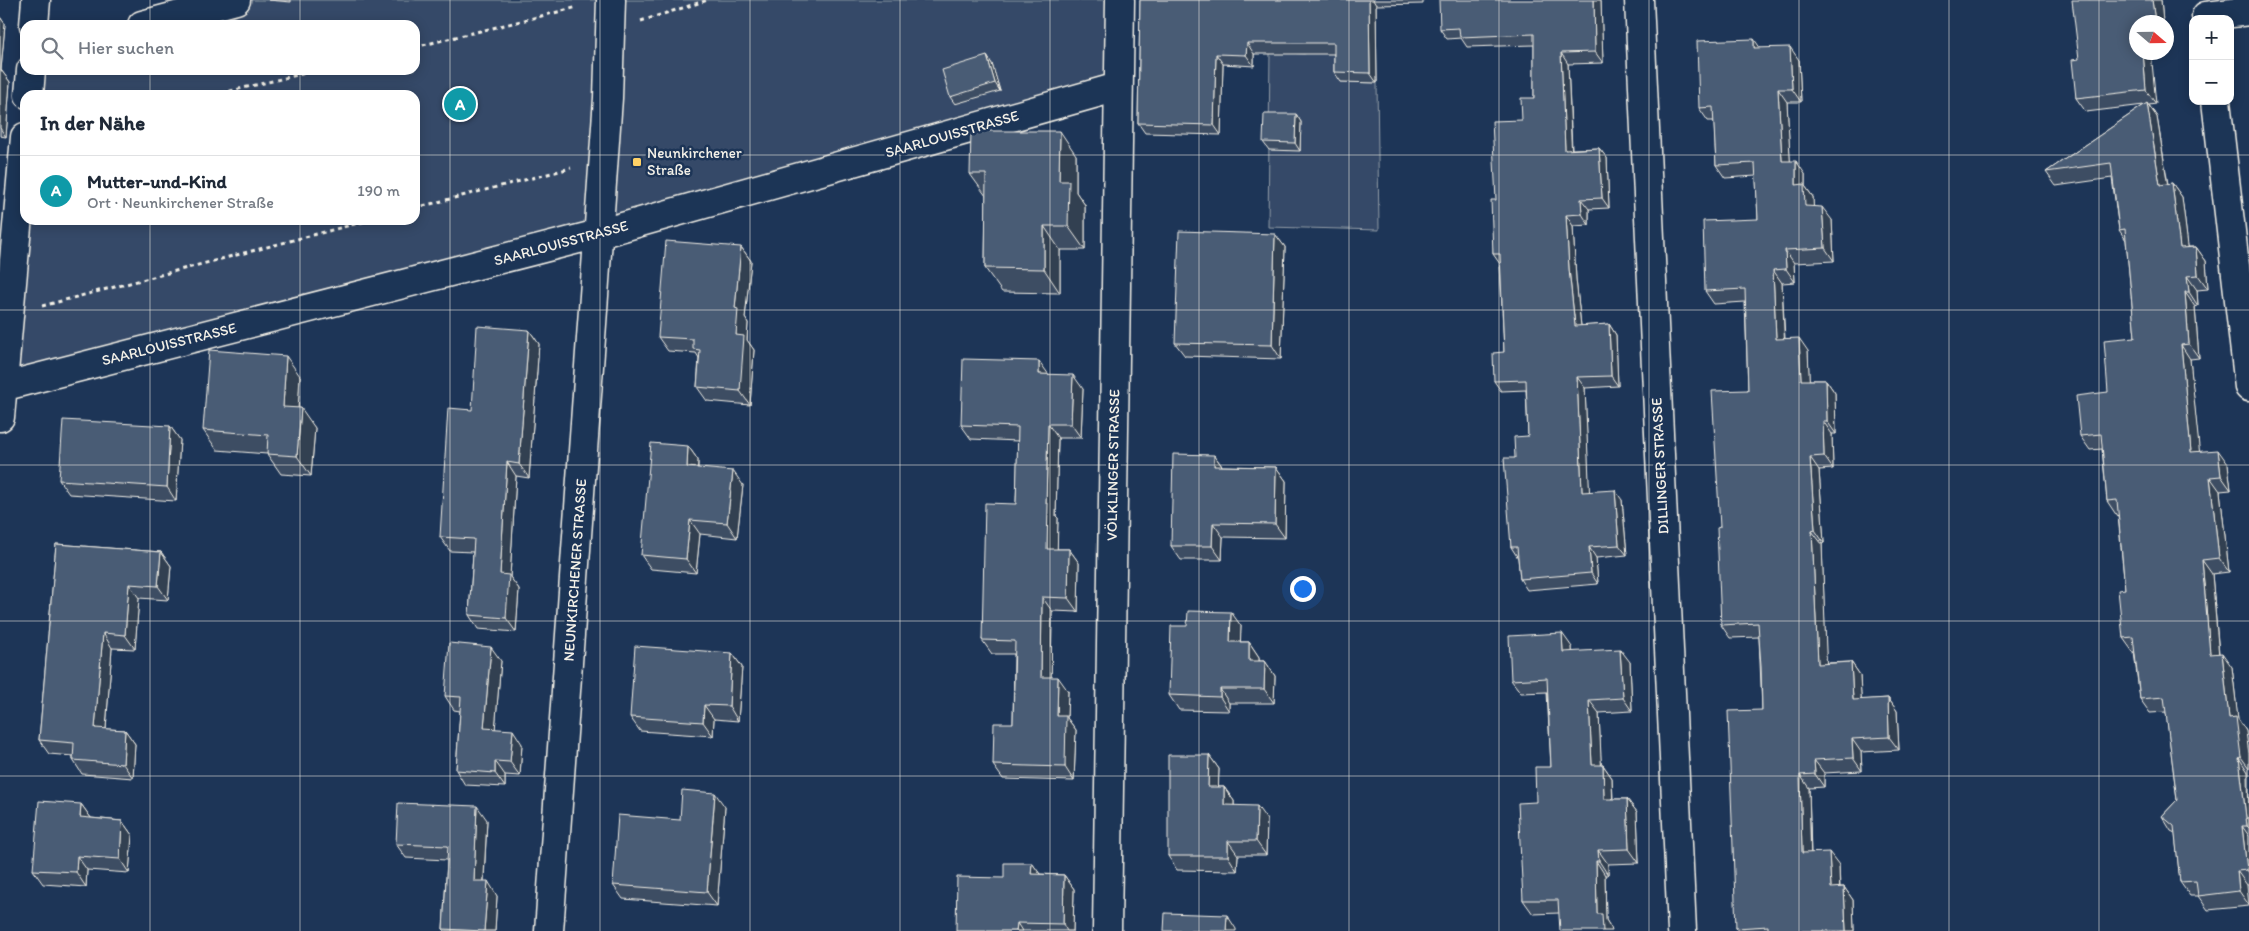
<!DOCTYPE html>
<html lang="de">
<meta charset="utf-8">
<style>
:root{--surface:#fff;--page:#f6f6f7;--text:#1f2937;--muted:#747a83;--line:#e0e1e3;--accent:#7c3aed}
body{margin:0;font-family:Itim,sans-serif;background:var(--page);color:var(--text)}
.controls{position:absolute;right:15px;top:15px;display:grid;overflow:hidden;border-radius:10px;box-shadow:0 2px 12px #0003}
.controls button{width:45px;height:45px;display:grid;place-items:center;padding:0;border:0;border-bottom:1px solid var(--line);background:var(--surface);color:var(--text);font:25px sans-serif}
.compass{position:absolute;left:2129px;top:15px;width:45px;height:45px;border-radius:50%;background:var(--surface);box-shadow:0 2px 12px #0003;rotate:110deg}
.you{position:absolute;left:1302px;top:588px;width:18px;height:18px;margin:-12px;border:4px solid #fff;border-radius:50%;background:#1a73e8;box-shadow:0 0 0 8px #1a73e833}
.badge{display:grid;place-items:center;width:32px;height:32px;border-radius:50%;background:var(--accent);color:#fff;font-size:16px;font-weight:700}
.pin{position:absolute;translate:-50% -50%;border:2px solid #fff;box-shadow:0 1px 5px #0006}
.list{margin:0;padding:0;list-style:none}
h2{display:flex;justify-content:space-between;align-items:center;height:65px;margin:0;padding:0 20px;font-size:21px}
h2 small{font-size:16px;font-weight:400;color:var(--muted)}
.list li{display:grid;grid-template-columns:32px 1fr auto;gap:15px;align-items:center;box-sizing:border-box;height:70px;padding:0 20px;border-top:1px solid var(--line)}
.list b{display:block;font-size:19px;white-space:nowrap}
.list p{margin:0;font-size:16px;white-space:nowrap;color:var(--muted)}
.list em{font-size:16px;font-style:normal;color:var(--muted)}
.icon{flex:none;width:28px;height:28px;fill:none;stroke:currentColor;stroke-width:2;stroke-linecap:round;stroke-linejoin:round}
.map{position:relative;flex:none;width:2249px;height:931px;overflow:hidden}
.search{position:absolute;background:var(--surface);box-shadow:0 2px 12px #0003;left:20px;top:20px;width:400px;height:55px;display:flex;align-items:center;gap:12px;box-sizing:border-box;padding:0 18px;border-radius:15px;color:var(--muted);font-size:19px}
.panel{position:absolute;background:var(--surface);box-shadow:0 2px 12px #0003;left:20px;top:90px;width:400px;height:135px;border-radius:15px}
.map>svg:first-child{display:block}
.green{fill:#354a67;stroke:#949ea8}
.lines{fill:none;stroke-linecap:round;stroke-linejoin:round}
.minor-casing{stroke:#f4f1e8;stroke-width:31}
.path{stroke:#f4f1e8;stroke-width:3;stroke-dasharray:4 4;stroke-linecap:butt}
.minor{stroke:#1d3557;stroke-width:28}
.wall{fill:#3e4e64;stroke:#f4f1e8}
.shaded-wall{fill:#324051;stroke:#f4f1e8}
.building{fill:#485b74;stroke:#f4f1e8}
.grid{fill:none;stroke:#f4f1e8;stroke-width:1;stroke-opacity:0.55}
.poi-dot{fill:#ffd166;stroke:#1d3557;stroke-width:2}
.labels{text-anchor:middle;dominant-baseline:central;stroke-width:5;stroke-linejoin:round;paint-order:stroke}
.street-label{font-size:15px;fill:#f4f1e8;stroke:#1d3557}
.poi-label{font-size:15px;fill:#f4f1e8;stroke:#1d3557;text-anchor:start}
</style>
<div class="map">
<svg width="2249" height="931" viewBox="0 0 2249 931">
<rect width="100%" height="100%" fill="#1d3557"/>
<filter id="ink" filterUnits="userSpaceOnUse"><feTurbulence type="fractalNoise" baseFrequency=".02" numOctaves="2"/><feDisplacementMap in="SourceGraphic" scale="10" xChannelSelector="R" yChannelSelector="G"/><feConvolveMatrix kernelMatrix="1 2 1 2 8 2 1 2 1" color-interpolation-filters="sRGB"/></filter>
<g filter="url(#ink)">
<path class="green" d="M236,0H1120L1118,87L2,387L25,220H415V95H28L31,70H415V25H142Z
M1341,45V82L1377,83L1379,230L1268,227L1270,52L1304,54Z"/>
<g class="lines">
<g class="minor-casing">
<path id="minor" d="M1639,0L1682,931
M2206,16L2249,11
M34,25L36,0
M142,25L236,0
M29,95L31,70
M2216,101L2249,387
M2,387L598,234L1118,87
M0,417L25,137
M549,931L608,98L611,0
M1107,931L1120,0"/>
</g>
<path class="path" d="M641,21L708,0
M415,47L578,7
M214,95L318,70
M415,208L571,168
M42,306L370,220"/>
<use href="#minor" class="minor"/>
</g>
<path class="wall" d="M268,0H291V2Z
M1140,0H1423V4L1376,5L1377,83L1341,82L1334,72V54H1254V66L1223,64L1221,135L1145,133L1138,123Z
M1601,0L1603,63L1568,64L1572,149L1599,148L1607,158L1609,208L1589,209V225L1573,226L1576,279L1581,326L1609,324L1616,335L1618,386L1585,388L1589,492L1622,500L1627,555L1596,558L1598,584L1527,590L1520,579L1518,558L1511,547L1515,458L1528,436L1526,390L1501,391L1494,381L1504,352L1500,264L1493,254L1496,200L1522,120L1534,98V45L1467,47L1461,38L1447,39L1440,29Z
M2161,0L2163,22H2136L2156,104L2149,105L2157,117L2168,184L2172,183L2182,197L2188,247H2196L2206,261L2208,289L2197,290L2198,306L2195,307L2199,358L2190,359L2199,452L2228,464L2231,490L2220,491L2229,572L2212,574L2219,653L2232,667L2238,719L2246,731L2249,754V885H2247L2249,906L2208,910L2198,896H2190L2180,882L2175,833L2171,831L2162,816L2177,800L2166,712L2150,713L2140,699L2134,652H2133L2123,638L2125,589L2118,515L2117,516L2107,501L2102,449L2090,450L2080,436L2108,392L2135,337L2126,240L2119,230L2112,178L2056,186L2046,172L2144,105L2086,112L2076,98L2079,59Z
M0,17L5,24L1,70L10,82L6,137L0,136Z
M1760,48L1799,60L1801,102H1787L1790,161L1805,174V186L1813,197V206L1832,220L1834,261L1794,263L1795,282L1782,283L1785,339L1808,351L1809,380H1826L1835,393L1836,434H1832L1833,469L1819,470L1824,543L1822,544L1826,663L1851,662L1860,675L1861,700L1888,698L1897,711L1899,750L1861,752L1862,771L1824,773V787L1809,788L1811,853L1839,865L1840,887H1844L1853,900L1854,931H1738L1736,928L1762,710L1759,637L1730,638L1721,625L1720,527L1748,390L1745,302L1714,304L1705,291L1758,219L1756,176L1725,178L1716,165L1714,121H1708L1699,108Z
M987,56L992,64L1000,91L955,104L950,97Z
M1296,114L1301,122L1300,151L1269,150L1263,142Z
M1076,155V192L1085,205V250H1060V293L1002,292L985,268L986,196L970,174Z
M1275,234L1285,247L1281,359L1185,356L1175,343Z
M741,247L751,261L745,318L748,323L747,340L754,350L750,405L707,401L697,387L699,358L696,353L668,351L658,337Z
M529,330L539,344L529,478L516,476L510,577L519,589L516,632L478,629L469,615L473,552L450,551L440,537Z
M1048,374L1083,389L1081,438H1058L1056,516L1058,518L1057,549H1069L1079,563L1078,612L1052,611L1051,677L1068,691L1067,718L1076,730L1074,781L1003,779L993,765L1013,723L1014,654H992L982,640L1016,504L1018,441L971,439L961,425Z
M300,376L298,408L315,428L311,476L281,474L267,454L217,450L203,430Z
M170,426L180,440L176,501L69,494L59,480Z
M688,446L698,460V468L743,485L737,538L700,534L696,573L651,569L641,555Z
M1214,455L1222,466L1276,467L1286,481L1285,538L1223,537L1222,560H1181L1171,546Z
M56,544L161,552L171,566L168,600L139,598L135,649L112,648L106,729L125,730L135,744L133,778L82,774L73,760V756L49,754L39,740Z
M1241,626L1240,642H1249L1259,657V661H1265L1275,676L1274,703H1229V711L1179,710L1169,695Z
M1572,647V652L1630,662L1632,711L1599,713L1601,765H1603L1612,778L1613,799H1627L1637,812L1639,863L1608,864V875H1605L1606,920L1611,928L1559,913L1533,914L1523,900L1536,802L1551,767L1547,692L1521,693L1511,680Z
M732,653L742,667L738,721L714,719L713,736L640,731L630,717Z
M501,661L495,729L522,744L520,776L505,775V787L465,785L456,770L460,711L454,710L445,696Z
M1209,755L1219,769L1218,787H1224L1234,801V806L1267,820L1266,855H1238L1237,871L1177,870L1168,856Z
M81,804L91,818L122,821L132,835L129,873L87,870L86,887L43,884L33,870Z
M725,807L717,906L623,899L613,885Z
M487,820L484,881L497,896L495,931H445L443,929L447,860L406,858L396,844Z
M1032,863L1040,874L1064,875L1074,889L1073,931H956L1004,878Z"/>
<path class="shaded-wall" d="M1369,0H1373L1376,5L1377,83L1370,73Z
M1594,0H1601L1603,63L1595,52Z
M2152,0H2161L2163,22H2155Z
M0,17L5,24L1,70L10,82L6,137L0,128Z
M1754,39L1763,52L1754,48Z
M1247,43L1254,54V66L1246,55Z
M1790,47L1799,60L1801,102L1792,89Z
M2143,52H2151L2156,104L2146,90Z
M1561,53L1568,64L1572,160L1565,150Z
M1216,54L1223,64L1221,135L1214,125Z
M987,56L992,64L1000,91L995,83Z
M1778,89L1787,102L1791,174L1782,161Z
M2147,103L2157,117L2170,199L2160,185Z
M1296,114L1301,122L1300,151L1295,143Z
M1060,131L1076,155V192L1085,205V250L1068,226L1059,181Z
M1599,148L1607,158L1609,208L1602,198Z
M1796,161L1805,174V186L1813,197L1814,219L1805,206L1796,185Z
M2172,183L2182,197L2190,262L2180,248Z
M1581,199L1589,209V225L1582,214Z
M1822,207L1832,220L1834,261L1825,248Z
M1566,215L1573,226L1576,279L1582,336L1575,326L1569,269Z
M1044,226L1060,250V293L1044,269Z
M1275,234L1285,247L1281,359L1272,345Z
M741,247L751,261L745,318L748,323L747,340L754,350L750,405L740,391L736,335L735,308Z
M2196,247L2206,261L2208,289L2198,275Z
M1785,250L1794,263L1795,282L1786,269Z
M1773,270L1782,283L1785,352L1776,339Z
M2187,276L2197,290L2198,306L2189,292Z
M2185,292L2195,307L2199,358L2189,344Z
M1609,324L1616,335L1618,386L1611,376Z
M529,330L539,344L529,478L519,464Z
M1799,338L1808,351L1810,393L1801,380Z
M2181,345L2190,359L2201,466L2191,452Z
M286,356L300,376L297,427L283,407Z
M1039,361L1049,375L1039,374Z
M1073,375L1083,389L1081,438L1071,424Z
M1577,377L1585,388L1590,503L1582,492Z
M1826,380L1835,393L1836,434L1827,421Z
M301,408L315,428L311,476L297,456Z
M1823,421L1832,434L1833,469L1824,456Z
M1048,424L1058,438L1056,516L1058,518L1057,563L1047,549L1046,504Z
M170,426L180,440L176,501L167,487Z
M688,446L698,460L697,481L687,467Z
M2218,450L2228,464L2231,490L2221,476Z
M1214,455L1224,469L1214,466Z
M1810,457L1819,470L1824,543L1815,530Z
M507,462L516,476L510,577L519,589L516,632L506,618L500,574Z
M1276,467L1286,481L1285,538L1275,524Z
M733,471L743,485L737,538L727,523Z
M2210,477L2220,491L2229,572L2219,558Z
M1615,490L1622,500L1627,555L1619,545Z
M690,520L700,534L696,573L686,559Z
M1213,523L1223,537L1222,560L1212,546Z
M1812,531L1822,544L1827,677L1818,664Z
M1589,547L1596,558L1598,584L1591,573Z
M1069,549L1079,563L1078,612L1068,598Z
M161,552L171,566L168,600L158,586Z
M2202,560L2212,574L2220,668L2210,654Z
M129,584L139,598L135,649L125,635Z
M1042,597L1052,611L1051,691L1041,677Z
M1231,612L1241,626L1240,656L1230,642Z
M103,633L112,648L105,742L95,728Z
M1562,633L1572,647L1573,666L1563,652Z
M1249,642L1259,657V675L1249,661Z
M491,647L501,661L494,742L484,728Z
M1620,649L1630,662L1632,711L1623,698Z
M732,653L742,667L738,721L729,706Z
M2222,653L2232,667L2238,719L2246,731L2249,754V768L2241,757L2229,718Z
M1265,661L1275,676L1274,703L1264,689Z
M1851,662L1860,675L1862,713L1853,700Z
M1058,677L1068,691L1067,718L1076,730L1074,781L1065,767L1057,716Z
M1220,689L1229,703V711L1220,697Z
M1888,698L1897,711L1899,750L1889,737Z
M1589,700L1599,713L1602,779L1592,765Z
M704,705L714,719L713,736L703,722Z
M125,730L135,744L133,778L123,764Z
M513,730L522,744L520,776L510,762Z
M1852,739L1861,752L1862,771L1853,758Z
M1209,755L1219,769L1218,801L1208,787Z
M2239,758L2248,772L2249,828L2247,826Z
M1814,760L1824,773V787L1815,774Z
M495,761L505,775V787L495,773Z
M1603,765L1612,778L1613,813L1604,799Z
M1800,775L1809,788L1811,866L1802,853Z
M1224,787L1234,801V820L1224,805Z
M715,793L725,807L717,906L707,892Z
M1627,799L1637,812L1639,863L1629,849Z
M81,804L91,818L90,832L80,817Z
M477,806L487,820L483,895L474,881Z
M1257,806L1267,820L1266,855L1256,841Z
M122,821L132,835L129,873L120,859Z
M2242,826L2249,836V873L2247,870Z
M1228,841L1238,855L1237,871L1228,856Z
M1598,850L1608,864V875L1599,861Z
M1829,852L1839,865L1840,901L1831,888Z
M77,856L87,870L86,887L76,872Z
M1596,861L1605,875L1606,920L1611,928L1612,931H1603L1597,914Z
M1032,863L1042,877L1031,874Z
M2237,871L2247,885L2249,905L2239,891Z
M1064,875L1074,889L1073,931H1067L1063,924Z
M488,881L497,896L495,931H484Z
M1844,887L1853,900L1854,931H1846Z
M1227,915L1236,929V931H1226Z
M1017,923L1022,931H1016Z"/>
<path class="building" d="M1140,0H1369L1370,73L1334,72V43H1247L1246,55L1216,54L1214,125L1138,123Z
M1439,0H1594L1595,52L1561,53L1565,150L1599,148L1602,198L1581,199L1582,214L1566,215L1569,269L1575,326L1609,324L1611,376L1577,377L1582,492L1615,490L1619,545L1589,547L1591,573L1520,579L1517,547H1511L1504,458H1515L1514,437L1528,436L1526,380L1494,381L1493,353L1504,352L1500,254H1493L1491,200H1496L1492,121L1522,120L1521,98H1534V34L1460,37L1459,28L1440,29Z
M2072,0H2152L2155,22H2136V52H2143L2146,90L2076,98L2072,60L2079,59Z
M1754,39V48L1790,47L1792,89H1778L1782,161H1796V185L1804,184L1805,206L1822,207L1825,248L1785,250L1786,269L1773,270L1776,339L1799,338L1801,380H1826L1827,421H1823L1824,456L1810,457L1815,530L1812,531L1818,664L1851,662L1853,700L1888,698L1889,737L1852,739L1853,758L1814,760L1815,774L1800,775L1802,853L1829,852L1831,888L1844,887L1846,931H1768V926L1736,928L1728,711L1762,710L1761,667L1758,623L1721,625L1717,528L1720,527L1712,391L1748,390L1745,289L1705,291L1703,221L1758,219L1755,163L1716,165L1713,107L1699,108L1697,41Z
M987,56L995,83L950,97L942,70Z
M2147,103L2160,185L2172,183L2180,248L2196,247L2198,275L2187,276L2189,292H2185L2189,344L2181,345L2191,452L2218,450L2221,476L2210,477L2219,558L2202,560L2210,654L2222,653L2229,718L2236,717L2241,757L2239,758L2247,826H2242L2247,870L2237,871L2239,891L2198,896L2196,881L2180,882L2174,826L2162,816L2177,800L2164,697L2140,699L2133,637L2123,638L2118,590L2125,589L2117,500L2107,501L2101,434L2080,436L2076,396L2108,392L2104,340L2135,337L2125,229L2119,230L2111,163L2046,172Z
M1264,114H1296L1295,143L1263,142Z
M971,131H1060L1059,181H1069L1068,226H1044V269L985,268L986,174H970Z
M1179,231L1275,234L1272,345L1175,343Z
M666,241L741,247L735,308L738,309L736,335L744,336L740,391L697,387L700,350L693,349V339L658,337Z
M477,326L529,330L519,464L507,462L500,574L509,575L506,618L469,615L474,539L440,537L448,408L472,410Z
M209,350L286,356L283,407L301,408L297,456L267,454L268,435L203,430Z
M963,359L1039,361V374L1073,375L1071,424H1048L1046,504H1048L1047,549H1069L1068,598L1042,597L1041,677H1058L1057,716H1066L1065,767L993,765L994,723H1013L1015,641L982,640L985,503L1016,504L1018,427L961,425Z
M63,420L170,426L167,487L59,480Z
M651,443L688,446L687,467L733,471L727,523L690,520L686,559L641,555Z
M1173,454L1214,455V466L1276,467L1275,524L1213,523L1212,546H1171Z
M56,544L161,552L158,586L129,584L125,635L103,633L95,728L125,730L123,764L73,760L74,743L39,740Z
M1188,611L1231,612L1230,642H1249V661H1265L1264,689H1220V697L1169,695L1171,626H1187Z
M1562,633L1563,652L1620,649L1623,698L1589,700L1592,765H1603L1604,799H1627L1629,849L1598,850L1599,861H1596L1597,914H1602L1603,931H1560L1558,900H1523L1518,803L1536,802L1535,767H1551L1547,678L1511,680L1509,636Z
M449,643L491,647L484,728L513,730L510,762L495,761V773L456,770L461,697L445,696Z
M635,646L732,653L729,706L704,705L703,722L630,717Z
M1168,755H1209L1208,787H1224V805L1257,806L1256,841H1228V856H1168Z
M682,790L715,793L707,892L613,885L618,815L680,820Z
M39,801L81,804L80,817L122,821L120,859L77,856L76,872L33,870Z
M398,803L477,806L474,881H488L484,931L443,929L448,846L396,844Z
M1004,863H1032L1031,874L1064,875L1063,924L1017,923L1016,931H956L957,877L1004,878Z
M1165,913L1227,915L1226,931H1164Z"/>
</g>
<path class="grid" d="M150,0V25M300,0V25M450,0V931M600,0V931M750,0V931M900,0V931M1050,0V931M1199,0V931M1349,0V931M1499,0V931M1649,0V931M1799,0V931M1949,0V931M2099,0V931M150,70V95M300,70V95M0,155H25M415,155H2249M150,220V931M300,220V931M0,310H2249M0,465H2249M0,621H2249M0,776H2249"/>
<rect class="poi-dot" x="632" y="157" width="10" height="10" rx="2.5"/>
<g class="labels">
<g class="street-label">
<text transform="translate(952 134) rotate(-16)">SAARLOUISSTRASSE</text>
<text transform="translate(561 243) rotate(-15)">SAARLOUISSTRASSE</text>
<text transform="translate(169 344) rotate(-14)">SAARLOUISSTRASSE</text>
<text transform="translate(1113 465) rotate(-89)">VÖLKLINGER STRASSE</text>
<text transform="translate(1660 466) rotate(-93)">DILLINGER STRASSE</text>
<text transform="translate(575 570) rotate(-86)">NEUNKIRCHENER STRASSE</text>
</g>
<g class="poi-label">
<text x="647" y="153">Neunkirchener<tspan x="647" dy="17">Straße</tspan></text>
</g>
</g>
</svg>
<div class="controls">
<button>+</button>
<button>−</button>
</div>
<svg class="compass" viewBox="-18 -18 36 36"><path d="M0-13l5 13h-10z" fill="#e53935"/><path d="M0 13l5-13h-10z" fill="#747a83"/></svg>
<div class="you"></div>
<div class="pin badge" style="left:460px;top:104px;background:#0f9aa8">A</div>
<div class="search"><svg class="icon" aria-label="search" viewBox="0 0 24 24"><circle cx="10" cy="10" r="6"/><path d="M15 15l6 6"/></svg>Hier suchen</div>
<section class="panel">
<h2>In der Nähe<small></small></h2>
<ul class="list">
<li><span class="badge" style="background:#0f9aa8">A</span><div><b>Mutter-und-Kind</b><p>Ort · Neunkirchener Straße</p></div><em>190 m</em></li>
</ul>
</section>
</div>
